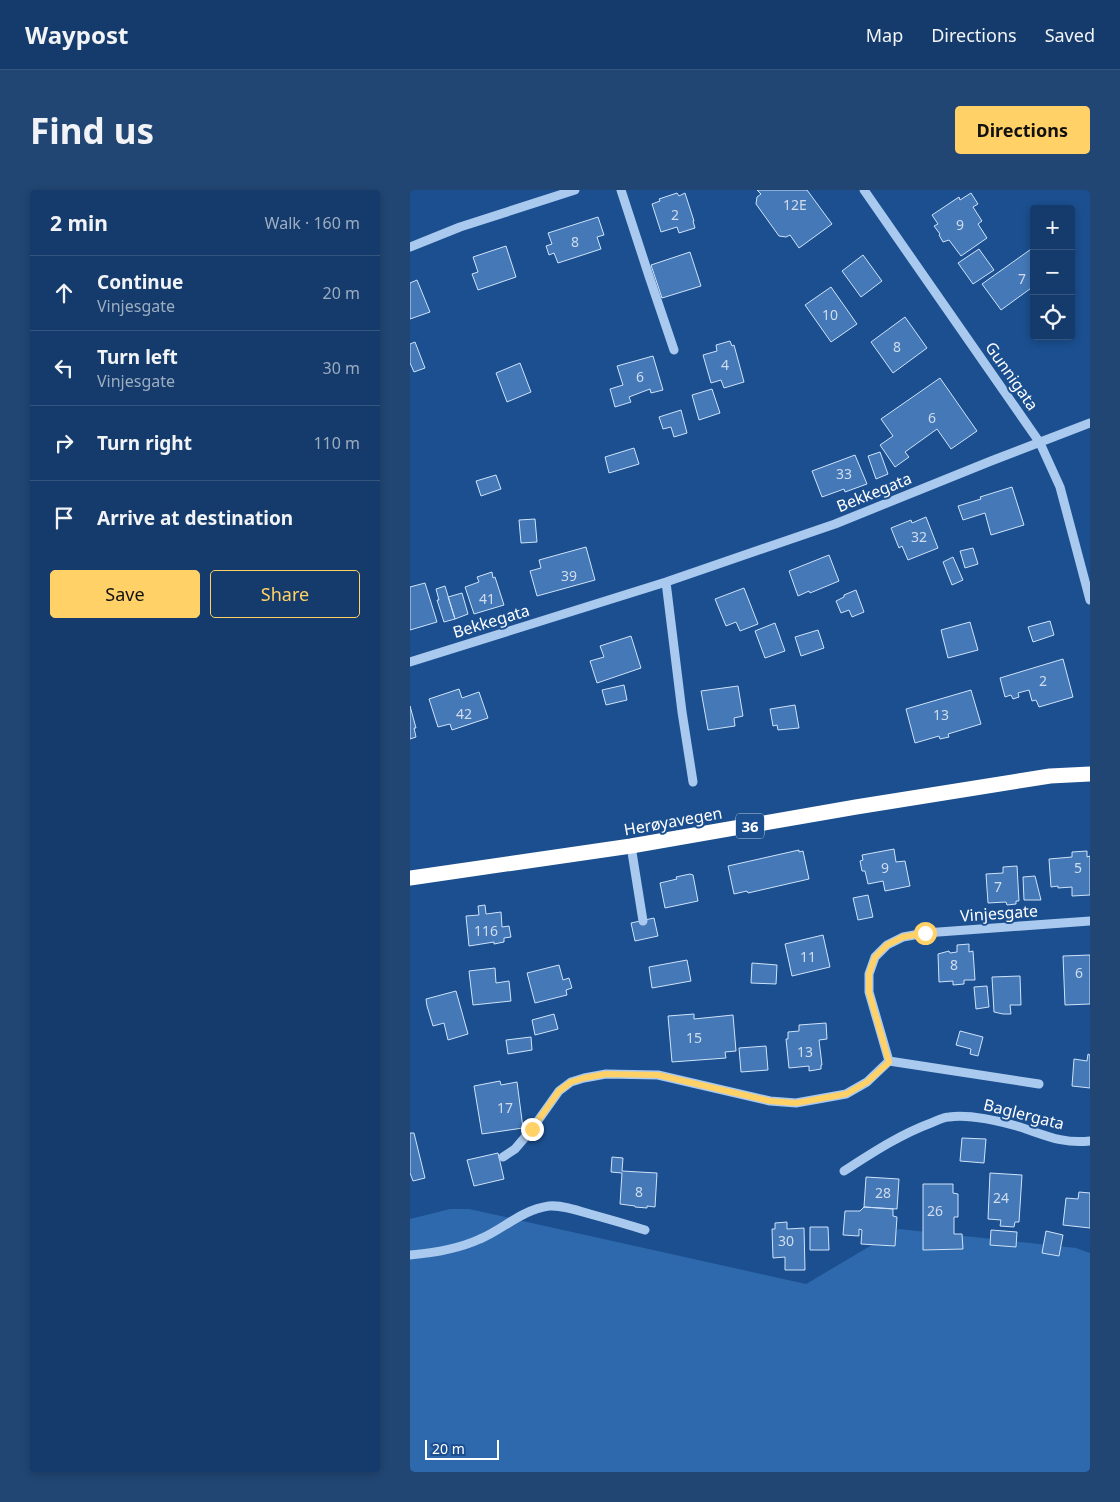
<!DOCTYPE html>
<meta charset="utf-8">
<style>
:root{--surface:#143b6b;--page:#214673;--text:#f1f3f6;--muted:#9dadc1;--line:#33557e;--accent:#ffd166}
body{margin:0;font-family:"Noto Sans",sans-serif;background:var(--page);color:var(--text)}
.controls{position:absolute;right:15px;top:15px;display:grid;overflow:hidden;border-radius:5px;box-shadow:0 2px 8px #0003}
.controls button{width:45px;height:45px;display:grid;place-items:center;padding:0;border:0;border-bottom:1px solid var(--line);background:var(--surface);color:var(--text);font:25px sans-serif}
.scale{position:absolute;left:15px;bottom:12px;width:74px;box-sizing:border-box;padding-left:5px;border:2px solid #fff;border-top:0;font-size:14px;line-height:18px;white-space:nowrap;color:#fff;-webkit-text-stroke:4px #1b4f8f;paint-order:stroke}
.stop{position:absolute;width:15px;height:15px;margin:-11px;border:4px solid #ffd166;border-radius:50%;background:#fff}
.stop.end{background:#ffd166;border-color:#fff;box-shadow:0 1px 5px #0008}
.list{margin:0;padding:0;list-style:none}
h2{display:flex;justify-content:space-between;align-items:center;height:65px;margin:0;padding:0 20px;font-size:21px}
h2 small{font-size:16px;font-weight:400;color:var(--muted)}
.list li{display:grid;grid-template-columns:32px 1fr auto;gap:15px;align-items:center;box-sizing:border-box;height:75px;padding:0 20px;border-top:1px solid var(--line)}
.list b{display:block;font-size:19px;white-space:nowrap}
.list p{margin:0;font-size:16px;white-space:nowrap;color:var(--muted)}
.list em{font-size:16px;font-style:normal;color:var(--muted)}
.actions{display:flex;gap:10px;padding:15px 20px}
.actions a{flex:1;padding:11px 0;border:1px solid var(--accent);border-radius:5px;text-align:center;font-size:18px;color:var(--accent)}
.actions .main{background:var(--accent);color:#111}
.icon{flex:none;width:28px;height:28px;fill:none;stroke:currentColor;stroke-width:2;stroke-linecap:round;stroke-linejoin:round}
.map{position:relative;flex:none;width:680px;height:1282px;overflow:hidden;border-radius:5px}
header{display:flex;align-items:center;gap:30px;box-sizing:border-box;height:70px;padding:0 25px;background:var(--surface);border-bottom:1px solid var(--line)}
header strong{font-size:24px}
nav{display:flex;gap:28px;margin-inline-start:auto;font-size:18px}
.intro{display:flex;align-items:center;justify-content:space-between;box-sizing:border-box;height:120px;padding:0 30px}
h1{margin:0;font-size:35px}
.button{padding:12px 22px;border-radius:5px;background:var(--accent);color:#111;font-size:18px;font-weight:700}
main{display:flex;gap:30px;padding:0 30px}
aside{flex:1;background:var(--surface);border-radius:5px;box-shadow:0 2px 8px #0003}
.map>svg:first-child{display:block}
.green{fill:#2e69ad}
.building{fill:#4478b7;stroke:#cfe3fa}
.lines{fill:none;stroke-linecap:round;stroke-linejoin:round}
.minor{stroke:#a9c9ee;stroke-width:9}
.highway{stroke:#fff;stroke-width:15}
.route{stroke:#ffd166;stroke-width:6}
.labels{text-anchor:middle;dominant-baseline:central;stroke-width:4;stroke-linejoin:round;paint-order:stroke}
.number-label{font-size:14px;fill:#d0dded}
.shield{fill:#1b4f8f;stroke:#bbcadd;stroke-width:1}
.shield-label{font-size:15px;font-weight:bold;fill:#fff}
.street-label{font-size:16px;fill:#fff;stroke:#1b4f8f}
</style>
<header>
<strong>Waypost</strong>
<nav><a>Map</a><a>Directions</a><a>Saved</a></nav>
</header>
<div class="intro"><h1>Find us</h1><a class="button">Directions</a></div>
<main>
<aside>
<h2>2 min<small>Walk · 160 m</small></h2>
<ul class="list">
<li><svg class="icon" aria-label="ahead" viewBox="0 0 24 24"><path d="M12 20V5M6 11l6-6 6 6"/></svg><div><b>Continue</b><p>Vinjesgate</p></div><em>20 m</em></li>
<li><svg class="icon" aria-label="left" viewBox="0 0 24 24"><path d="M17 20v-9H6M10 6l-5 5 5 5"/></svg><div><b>Turn left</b><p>Vinjesgate</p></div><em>30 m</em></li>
<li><svg class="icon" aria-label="right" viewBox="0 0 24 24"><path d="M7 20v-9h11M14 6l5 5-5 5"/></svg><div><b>Turn right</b></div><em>110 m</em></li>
<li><svg class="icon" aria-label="arrive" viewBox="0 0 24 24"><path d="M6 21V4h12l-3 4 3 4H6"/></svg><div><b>Arrive at destination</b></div></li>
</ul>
<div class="actions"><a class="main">Save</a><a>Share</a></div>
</aside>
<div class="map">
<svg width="680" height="1282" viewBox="0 0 680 1282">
<rect width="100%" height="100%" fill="#1b4f8f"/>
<path class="green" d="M40,1019H59L396,1094L489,1039L666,1058L680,1063V1282H0V1029Z"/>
<path class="building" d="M347,0H397L422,34L389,58L380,45L376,47L369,46L346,14L347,7L351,4Z
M267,3L269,6L275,3L284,31H283L285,38L269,43L267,37L251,42L242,14L250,11L249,9Z
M561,3L568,14L563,17L572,31L568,34L577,48L551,66L539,50L533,52L529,45L530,44L524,36L528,34L522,25L549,7L550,10Z
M188,27L194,45L187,47L191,59L148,73L144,63L139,65L136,56L142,54L138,43Z
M96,56L106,87L68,100L62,84L68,82L63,67Z
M624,57V96L591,120L572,94Z
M569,59L584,80L563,94L548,73Z
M280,62L291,96L252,108L241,75Z
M453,65L472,91L451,107L432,81Z
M7,90L20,122L0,129V93Z
M421,97L447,134L421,152L395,115Z
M495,127L517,158L483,183L461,152Z
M320,151L322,156L324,155L334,192L314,198L311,190L301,193L293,165L307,161L306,155Z
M5,152L15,178L4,182L0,173V154Z
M243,166L253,200L241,203L240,199L232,202L219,207L221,212L205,217L200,199L213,195L207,176Z
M110,173L121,202L97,212L86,183Z
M530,188L567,241L541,259L527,239L495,262L499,267L485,277L470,255L483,246L471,229Z
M302,199L310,223L289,230L282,205Z
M271,220L277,243L264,247L261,237L253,239L249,227Z
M224,258L229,274L199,283L195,267Z
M470,262L478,284L466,289L458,266Z
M445,265L457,294L435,302L434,299L412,307L402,281Z
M86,285L91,299L71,306L66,291Z
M602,297L614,335L581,345L575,323L553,330L548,316L571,309L570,307Z
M516,327L528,358L498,370L492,356L489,358L481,338L501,330L502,333Z
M125,329L127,352L111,353L109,330Z
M176,357L185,390L127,406L120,381L131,378L129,370Z
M563,358L568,374L555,378L550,361Z
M419,365L429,391L400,403L399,401L388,406L379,381Z
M543,367L553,390L542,395L533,372Z
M82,382L83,388L85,387L94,415L64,424L55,397L69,392L67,387Z
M15,393L27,432L0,440V397Z
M35,396L45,429L34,432L27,410H29L26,399Z
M334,398L348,434L330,441L326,432L316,436L305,409Z
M446,400L454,422L442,427L439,420L431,423L426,411L434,407V405Z
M52,403L58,424L45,429L38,407Z
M640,431L644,445L623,452L618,437Z
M560,432L568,460L538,468L531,440Z
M365,433L375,461L355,468L345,441Z
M408,440L414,458L391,466L385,447Z
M221,446L231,478L187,493L180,471L194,467L190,456Z
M653,469L663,507L629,517L626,510L622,511L619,500L608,503L609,507L603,509L601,505L595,507L590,488Z
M214,495L217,510L196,515L192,500Z
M328,496L333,526L324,528L325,536L298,540L291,501Z
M49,499L52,508L69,502L78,528L42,540L40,534L28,537L19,509Z
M561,500L571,534L538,544L539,547L530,549L529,546L505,553L496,519Z
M385,515L389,538L368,540L367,535L363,536L360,519Z
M0,516L6,538H4L6,547L0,549Z
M484,659L486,672L495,671L500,696L475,701L473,691L458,694L455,681H452L450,671L453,670L452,665Z
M389,660V662L393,661L399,689L338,703L337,701L324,704L318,676Z
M677,661V667L680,666V705L662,706V697L648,698V696L641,697L639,669L662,667V662Z
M607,676L609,711H606V714L597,715L596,712L578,713L576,684L593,683V677Z
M280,684L283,685L288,711L255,718L250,693L267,689L266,687Z
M625,686L631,710H614L613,687Z
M458,705L463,727L448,730L443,708Z
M75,715L76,724L91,722L92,737L99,736L101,747L94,748V752L84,754V752L59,756L56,726L69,725L68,716Z
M244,728L248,746L225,751L221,733Z
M413,745L420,777L382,786L375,754Z
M559,754V762L563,761L565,790H554V794L543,795V791L529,792L528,764L539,761L540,763L547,762V755Z
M680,765V814L655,815L653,766Z
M277,770L281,791L242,798L239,777Z
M342,773L367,775L366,794L341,793Z
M149,775L153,790L159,788L162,798L156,800L157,805L125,813L117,783Z
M85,778L86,793L99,791L101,811L63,815L59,781Z
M610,786L611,815H600L601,824H593L584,822L582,787Z
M577,796L579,817L566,819L564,797Z
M46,801L58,844L38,850L34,833L23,836L17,816L16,809Z
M144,824L148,839L125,845L122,830Z
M284,824V829L323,825L326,861L315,862L316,868L262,872L258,826Z
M416,833L417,849L409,850L412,875H411V879L399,881V876L379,878L376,849H378V842L389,841V835Z
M550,841L573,847L568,866L560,864L561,859L546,855Z
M121,847L122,860L98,864L96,850Z
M356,856L358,880L331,882L329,858Z
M678,864L680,865V898L662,896L664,869L677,871Z
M90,891L91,895L107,892L113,938L72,944L64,896Z
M0,943H4L15,988L3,991L0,983Z
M552,948L576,949L574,973L550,971Z
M88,963L94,989L64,996L57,970Z
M202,967L213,968L212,981L247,983L245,1017L237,1016V1018L225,1017V1016L210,1014L212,983L201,982Z
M580,983L612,985L609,1032H605L604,1037L590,1036L591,1030L578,1029Z
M456,987L489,989L487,1019L454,1017Z
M513,994H543V1003L548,1004V1027H544V1044H552L553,1059L513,1060Z
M669,1002L680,1003V1038L653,1035L656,1008L668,1009Z
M454,1017L483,1019V1026L487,1027L485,1056L451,1054L452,1040L449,1039V1046L433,1045L435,1021H450Z
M377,1032V1039L394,1038L395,1080H375V1067L363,1068L362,1039H365V1033Z
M400,1037H418L419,1060H400Z
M581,1040L607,1042L606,1057L580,1055Z
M636,1041L653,1045L649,1066L632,1063Z"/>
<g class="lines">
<path class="minor" d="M211,0L239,86L264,160
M454,0L630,253L650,297L680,410
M0,57L50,37L165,0
M256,392L272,522L283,592
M0,472L256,392L425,334L581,271L680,233
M221,656L233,731
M479,871L459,802V784L465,767L477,755L493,747L515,743L680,731
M93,967L105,959L122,939L149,901L161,892L174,888L196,884L248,885L360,911L386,913L436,904L457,892L479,871L629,894
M434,981C462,963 489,945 521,933C526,931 533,927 539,927C560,924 589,931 610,937C635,945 652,954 680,951
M0,1065C24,1063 48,1059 70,1049C94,1039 111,1020 139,1016C152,1015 167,1020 180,1024C198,1029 216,1034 235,1040"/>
<path class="highway" d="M0,688L221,656L446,617L640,586L680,584"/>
</g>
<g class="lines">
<path class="route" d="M122,939L149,901L161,892L174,888L196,884L248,885L360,911L386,913L436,904L457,892L479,872L459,802V784L465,767L477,755L493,747L515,743"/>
</g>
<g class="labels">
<g class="number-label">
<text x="385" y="14">12E</text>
<text x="265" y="24">2</text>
<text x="550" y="34">9</text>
<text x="165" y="51">8</text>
<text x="612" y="88">7</text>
<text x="420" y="124">10</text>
<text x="487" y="156">8</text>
<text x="315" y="174">4</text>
<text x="230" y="186">6</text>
<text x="522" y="227">6</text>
<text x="434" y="283">33</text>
<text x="509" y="346">32</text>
<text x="159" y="385">39</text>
<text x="77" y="408">41</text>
<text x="633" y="490">2</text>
<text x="54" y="523">42</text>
<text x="531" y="524">13</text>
<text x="475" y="677">9</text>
<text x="668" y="677">5</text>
<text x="588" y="696">7</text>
<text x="76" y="740">116</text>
<text x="398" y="766">11</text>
<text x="544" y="774">8</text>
<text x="669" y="782">6</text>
<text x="284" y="847">15</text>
<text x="395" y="861">13</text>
<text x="95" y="917">17</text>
<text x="229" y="1001">8</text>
<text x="473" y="1002">28</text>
<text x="591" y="1007">24</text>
<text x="525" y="1020">26</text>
<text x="376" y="1050">30</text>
</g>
<rect class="shield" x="326" y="623.5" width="28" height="25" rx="4"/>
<g class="shield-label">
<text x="340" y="636">36</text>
</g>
<g class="street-label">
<text transform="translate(602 186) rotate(55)">Gunnigata</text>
<text transform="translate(464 302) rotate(-22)">Bekkegata</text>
<text transform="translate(81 431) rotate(-17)">Bekkegata</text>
<text transform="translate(263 631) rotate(-10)">Herøyavegen</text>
<text transform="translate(589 723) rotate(-4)">Vinjesgate</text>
<text transform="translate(614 924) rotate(14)">Baglergata</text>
</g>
</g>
</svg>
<div class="controls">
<button>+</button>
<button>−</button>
<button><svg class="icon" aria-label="locate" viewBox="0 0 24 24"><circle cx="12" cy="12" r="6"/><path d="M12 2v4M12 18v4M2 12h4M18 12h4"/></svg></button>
</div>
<div class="scale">20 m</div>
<div class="stop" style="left:515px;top:743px"></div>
<div class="stop end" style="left:122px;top:939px"></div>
</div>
</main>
